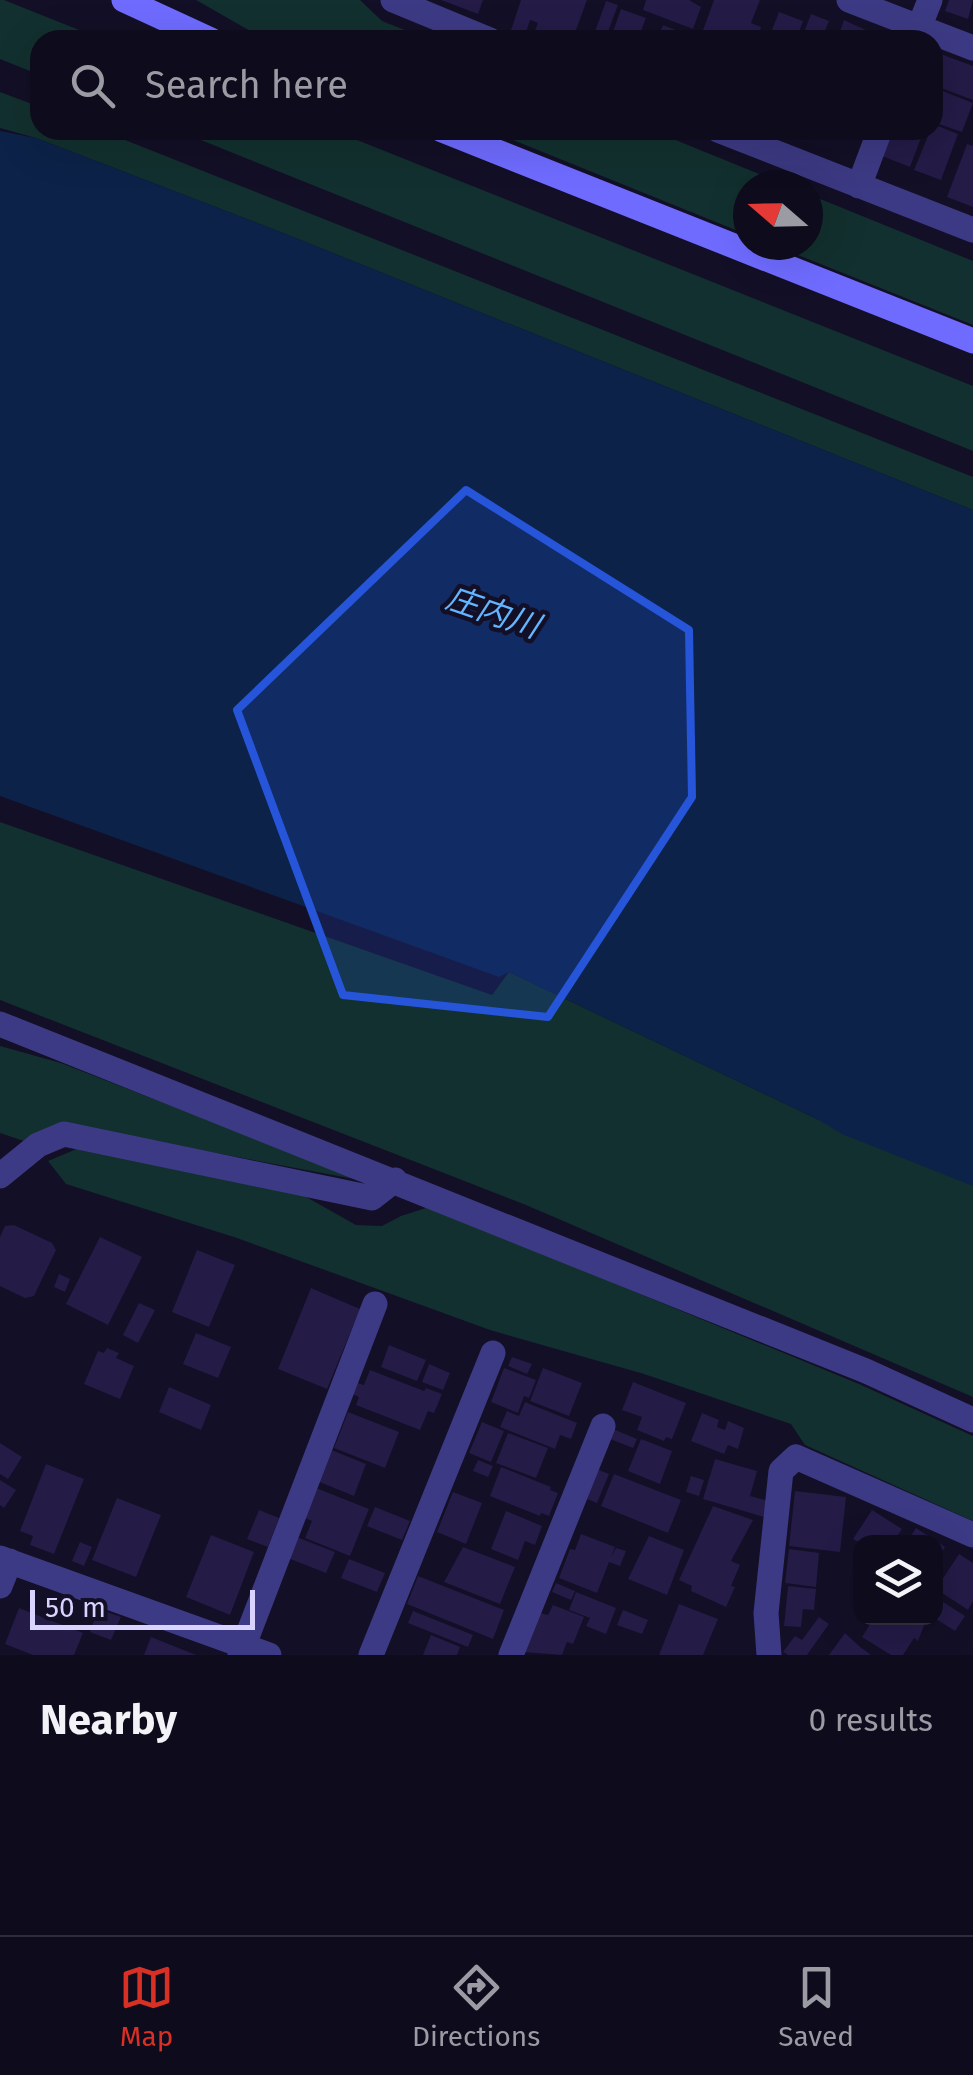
<!DOCTYPE html>
<meta charset="utf-8">
<style>
:root{--surface:#0e0b1c;--page:#1c1929;--text:#f1f3f6;--muted:#9b9ba3;--line:#2e2b3b;--accent:#d93025}
body{margin:0;font-family:"Fira Sans","Noto Sans JP",sans-serif;background:var(--page);color:var(--text)}
.controls{position:absolute;right:30px;bottom:30px;display:grid;overflow:hidden;border-radius:20px;box-shadow:0 10px 40px #0002}
.controls button{width:90px;height:90px;display:grid;place-items:center;padding:0;border:0;border-bottom:2px solid var(--line);background:var(--surface);color:var(--text);font:50px sans-serif}
.compass{position:absolute;left:733px;top:170px;width:90px;height:90px;border-radius:50%;background:var(--surface);box-shadow:0 10px 40px #0002;rotate:290deg}
.scale{position:absolute;left:30px;bottom:25px;width:225px;box-sizing:border-box;padding-left:10px;border:5px solid #d9d4ff;border-top:0;font-size:28px;line-height:35px;white-space:nowrap;color:#d9d4ff;-webkit-text-stroke:8px #130f26;paint-order:stroke}
.list{margin:0;padding:0;list-style:none}
h2{display:flex;justify-content:space-between;align-items:center;height:130px;margin:0;padding:0 40px;font-size:42px}
h2 small{font-size:32px;font-weight:400;color:var(--muted)}
.icon{flex:none;width:55px;height:55px;fill:none;stroke:currentColor;stroke-width:2;stroke-linecap:round;stroke-linejoin:round}
.map{position:relative;flex:none;width:973px;height:1655px;overflow:hidden}
.search{position:absolute;background:var(--surface);box-shadow:0 10px 40px #0002;left:30px;right:30px;top:30px;height:110px;display:flex;align-items:center;gap:25px;box-sizing:border-box;padding:0 35px;border-radius:30px;color:var(--muted);font-size:38px}
.sheet{height:280px;background:var(--surface)}
nav{display:flex;justify-content:space-around;align-items:center;box-sizing:border-box;height:140px;border-top:2px solid var(--line);background:var(--surface);font-size:28px;color:var(--muted)}
nav a{display:grid;justify-items:center;gap:5px}
nav .on{color:var(--accent)}
.map>svg:first-child{display:block}
.green{fill:#12302f}
.water{fill:#0c2248}
.building{fill:#241b47}
.lines{fill:none;stroke-linecap:round;stroke-linejoin:round}
.minor{stroke:#3d3a85;stroke-width:25}
.secondary{stroke:#6f6bff;stroke-width:25}
.marked{fill:#2655da;fill-opacity:0.2;stroke:#2655da;stroke-width:8;stroke-linejoin:round}
.labels{text-anchor:middle;dominant-baseline:central;stroke-width:9;stroke-linejoin:round;paint-order:stroke}
.water-label{font-size:32px;font-style:italic;fill:#62b6ff;stroke:#130f26}
</style>
<div class="map">
<svg width="973" height="1655" viewBox="0 0 973 1655">
<rect width="100%" height="100%" fill="#130f26"/>
<path class="green" d="M0,0H4L104,40H40V75L0,59Z
M196,0H360L382,21L430,40H266Z
M0,92L40,107V130H100L973,477V510L278,231L36,138L0,128Z
M176,130H332L973,386V451Z
M488,130H651L786,185H748V235Z
M808,194L973,261V325L773,245H808Z
M0,822L492,995L509,972L817,1119L973,1183V1397L526,1205L0,1000Z
M0,1046L61,1063L365,1181L61,1124L30,1143L0,1133Z
M86,1145L301,1194L356,1225L382,1226L401,1216L429,1207L859,1384L973,1436V1521L805,1445L791,1424L644,1374L490,1330L237,1238L66,1184L48,1161Z"/>
<path class="water" d="M0,131L36,138L278,231L973,510V1186L842,1134L817,1119L509,972L499,977L0,796Z"/>
<path class="building" d="M441,0H483L478,14Z
M521,0H587L576,30L583,32L580,40L532,38L538,23L530,20L525,35L511,30Z
M646,0H689L701,7L693,29L643,10Z
M714,0H760L751,23L761,27L757,40H722L702,33Z
M949,0H973L968,19L945,11Z
M606,1L618,5L605,40H592Z
M621,9L646,18L639,36L641,40H610Z
M779,12L803,21L796,40H768Z
M811,14L829,21L821,40H801Z
M844,20L881,37L880,40H837Z
M663,25L701,40H657Z
M938,53L973,66V100L933,85V67Z
M935,88L973,103L962,132L933,122Z
M933,124L958,134L941,180L914,170Z
M891,130H924L910,167L882,156Z
M967,144L973,146V207L947,197Z
M14,1225L52,1243L56,1250L34,1296L25,1298L0,1286V1237L5,1226Z
M100,1237L142,1257L108,1325L66,1304Z
M197,1250L235,1265L209,1327L172,1312Z
M59,1274L70,1279L65,1292L54,1287Z
M311,1288L360,1309L327,1389L278,1369Z
M139,1303L155,1310L138,1343L123,1335Z
M196,1333L231,1347L218,1378L183,1364Z
M389,1345L426,1360L417,1381L381,1367Z
M107,1348L119,1353L116,1358L134,1366L120,1399L84,1384L98,1351L104,1353Z
M512,1357L532,1364L527,1374L508,1366Z
M429,1364L450,1373L443,1390L422,1382Z
M504,1368L536,1380L529,1398L524,1396L518,1413L491,1402Z
M543,1368L582,1383L569,1416L530,1401Z
M370,1370L424,1391L426,1388L442,1394L434,1413L428,1411L420,1430L356,1405L359,1397L350,1393L354,1382L364,1385Z
M633,1382L686,1403L672,1439L666,1437L664,1441L637,1430L642,1417L622,1410Z
M169,1387L211,1405L201,1430L159,1412Z
M525,1402L577,1423L571,1439L560,1435L555,1449L500,1427L507,1411L519,1416Z
M348,1412L399,1432L385,1468L334,1448Z
M702,1413L719,1420L717,1427L725,1430L728,1421L744,1428L738,1449L728,1445L724,1454L691,1441Z
M482,1422L504,1431L491,1462L469,1453Z
M613,1429L637,1439L633,1448L610,1439Z
M508,1433L548,1448L536,1478L496,1463Z
M641,1439L672,1451L660,1484L628,1471Z
M0,1443L22,1457L8,1479L0,1474Z
M329,1449L366,1464L354,1496L317,1481Z
M715,1459L757,1471L750,1496L769,1501L764,1517L703,1499Z
M478,1460L493,1466L488,1477L473,1471Z
M46,1464L84,1479L54,1554L30,1545L33,1536L20,1531Z
M501,1467L551,1487L550,1490L558,1493L549,1516L541,1513L540,1516L490,1496Z
M594,1468L609,1474L597,1503L582,1497Z
M614,1474L681,1500L668,1533L601,1506Z
M691,1476L704,1480L699,1496L686,1492Z
M0,1480L16,1490L4,1508L0,1505Z
M316,1488L369,1509L350,1556L305,1538L312,1521L305,1518Z
M795,1491L846,1497L840,1552L789,1546Z
M453,1492L482,1503L466,1544L437,1532Z
M117,1498L161,1515L136,1577L92,1560Z
M713,1506L753,1520L731,1561L740,1565L731,1586L735,1587L726,1607L691,1591L692,1586L679,1580Z
M375,1507L410,1521L402,1540L367,1526Z
M259,1510L279,1518L268,1547L247,1539Z
M872,1510L902,1529L893,1542H859L853,1539Z
M506,1511L542,1526L535,1545L525,1541L518,1560L491,1549Z
M916,1528L945,1547L936,1562V1542H907Z
M581,1534L615,1547L611,1557L616,1548L626,1551L620,1566L609,1562L597,1593L559,1578L570,1549L575,1550Z
M211,1535L254,1552L230,1615L186,1597Z
M294,1536L335,1552L326,1573L285,1557Z
M649,1536L684,1550L667,1595L628,1579Z
M80,1542L92,1547L84,1566L72,1561Z
M463,1547L515,1567L500,1604L444,1582Z
M789,1549L819,1553L816,1587L785,1583Z
M959,1554L973,1563V1601L968,1610L936,1589Z
M349,1559L385,1573L377,1592L341,1578Z
M418,1576L504,1610L493,1639L407,1604Z
M556,1583L575,1591L571,1600L552,1592Z
M788,1586L816,1589L814,1610L803,1609L801,1627L784,1626Z
M576,1592L616,1608L606,1634L586,1626L590,1618L569,1610Z
M943,1602L965,1616L955,1631L936,1619Z
M679,1604L718,1619L703,1655H659Z
M553,1605L584,1617L573,1644L567,1642L562,1655L524,1652L540,1613L548,1615Z
M19,1608L83,1633L74,1655H33L5,1644Z
M98,1609L121,1617L111,1640L90,1632Z
M623,1610L648,1620L642,1634L617,1625Z
M413,1611L473,1635L468,1647L408,1623Z
M819,1617L829,1624L807,1655H788L783,1652L795,1636L802,1640Z
M874,1618H927L918,1641L914,1638L903,1655H891L862,1637Z
M845,1633L859,1646L871,1655H829Z
M431,1635L460,1647L457,1655H423Z
M151,1637L196,1655H144Z"/>
<g class="lines">
<path class="minor" d="M393,0L490,40
M849,0L973,48
M914,40L930,0
M718,130L973,230
M859,186L880,130
M0,1024L866,1371L973,1420
M0,1176L38,1145L64,1134L372,1198L395,1180
M0,1558L269,1655
M0,1586L10,1561
M240,1655L375,1304
M371,1655L493,1353
M511,1655L603,1426
M769,1655L766,1613L781,1471L796,1457L973,1535"/>
<path class="secondary" d="M124,0L211,40
M442,130L973,341"/>
</g>
<path class="marked" d="M466,490L689,630L692,797L548,1017L343,995L237,710Z"/>
<g class="labels">
<g class="water-label">
<text transform="translate(493 612) rotate(19)">庄内川</text>
</g>
</g>
</svg>
<div class="controls">
<button><svg class="icon" aria-label="layers" viewBox="0 0 24 24"><path d="M12 4l9 5-9 5-9-5zM3 14l9 5 9-5"/></svg></button>
</div>
<svg class="compass" viewBox="-18 -18 36 36"><path d="M0-13l5 13h-10z" fill="#e53935"/><path d="M0 13l5-13h-10z" fill="#9b9ba3"/></svg>
<div class="scale">50 m</div>
<div class="search"><svg class="icon" aria-label="search" viewBox="0 0 24 24"><circle cx="10" cy="10" r="6"/><path d="M15 15l6 6"/></svg>Search here</div>
</div>
<section class="sheet">
<h2>Nearby<small>0 results</small></h2>
<ul class="list">
</ul>
</section>
<nav>
<a class="on"><svg class="icon" aria-label="map" viewBox="0 0 24 24"><path d="M3 6l6-2 6 2 6-2v14l-6 2-6-2-6 2zM9 4v14M15 6v14"/></svg>Map</a>
<a><svg class="icon" aria-label="directions" viewBox="0 0 24 24"><path d="M12 3l9 9-9 9-9-9zM9 14v-3h6M13 9l2 2-2 2"/></svg>Directions</a>
<a><svg class="icon" aria-label="saved" viewBox="0 0 24 24"><path d="M7 4h10v16l-5-4-5 4z"/></svg>Saved</a>
</nav>
